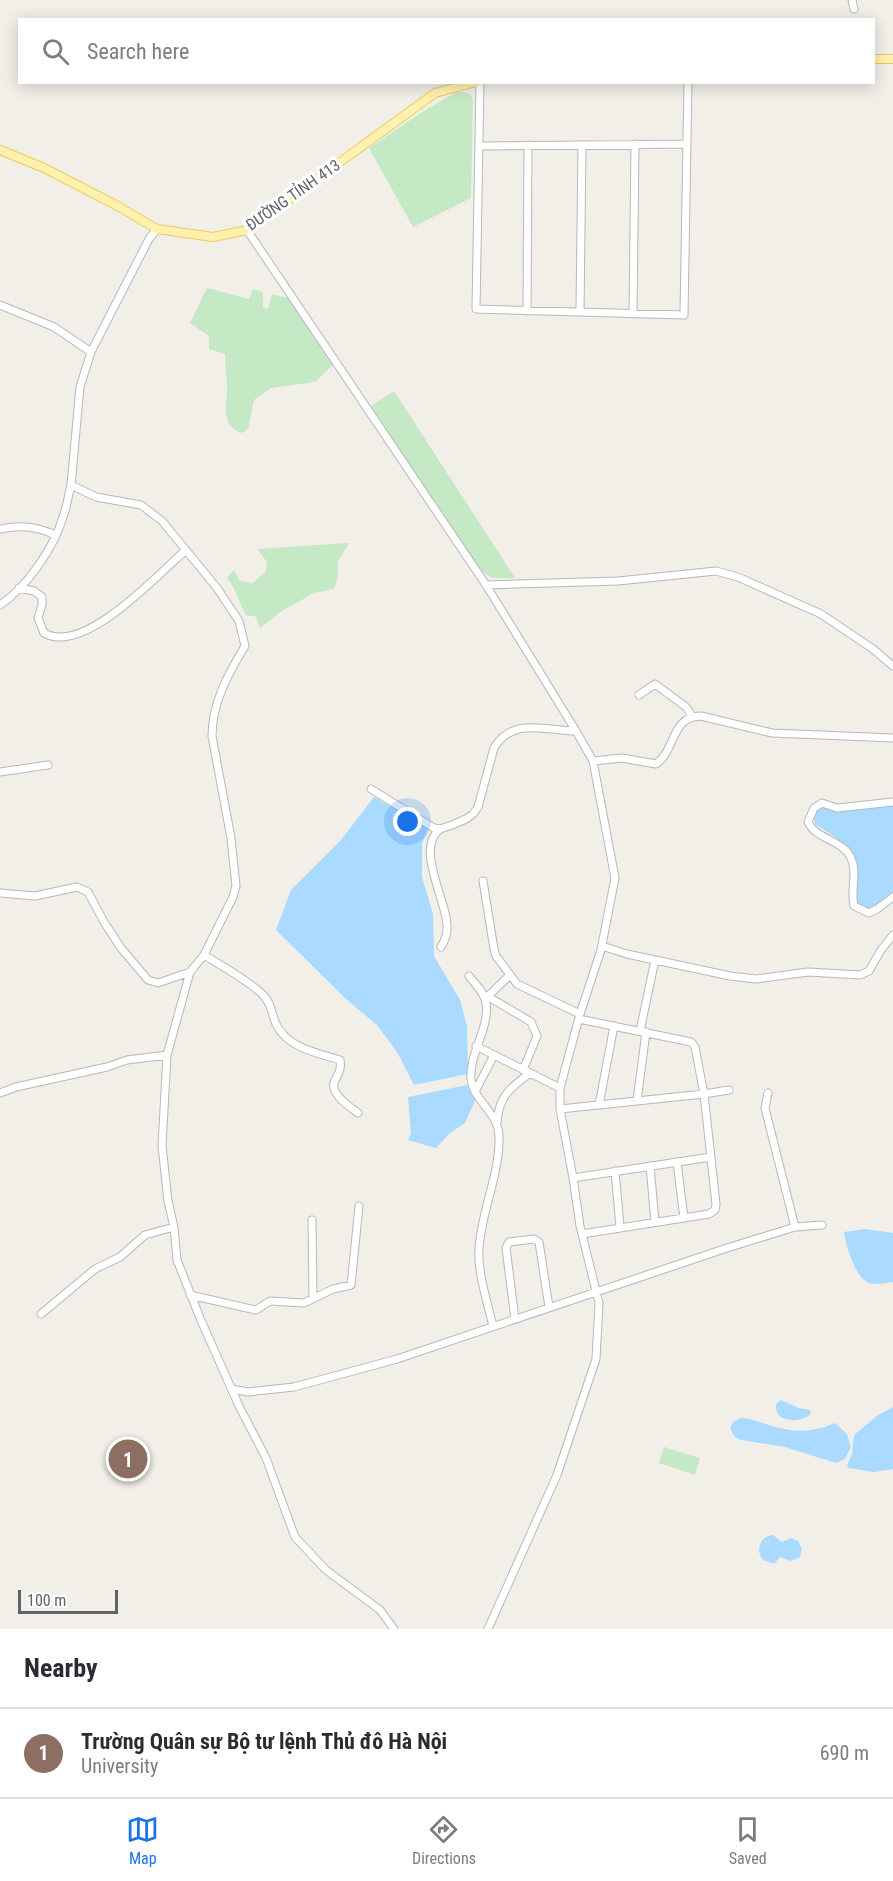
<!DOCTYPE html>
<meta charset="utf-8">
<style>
:root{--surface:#fff;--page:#f2f2f3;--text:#2b2b33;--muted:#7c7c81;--line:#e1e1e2;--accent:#1a73e8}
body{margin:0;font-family:"Roboto Condensed",sans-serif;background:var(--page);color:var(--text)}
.scale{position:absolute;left:18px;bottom:15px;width:100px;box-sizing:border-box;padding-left:6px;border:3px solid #5f6368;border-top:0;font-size:16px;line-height:21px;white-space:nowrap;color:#5f6368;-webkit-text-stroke:4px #fff;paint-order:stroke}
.you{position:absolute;left:408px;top:822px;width:21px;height:21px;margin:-15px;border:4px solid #fff;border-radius:50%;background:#1a73e8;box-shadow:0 0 0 9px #1a73e833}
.badge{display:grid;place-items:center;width:39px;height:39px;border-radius:50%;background:var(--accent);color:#fff;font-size:20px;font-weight:700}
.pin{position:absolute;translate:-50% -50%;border:3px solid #fff;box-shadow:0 2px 6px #0006}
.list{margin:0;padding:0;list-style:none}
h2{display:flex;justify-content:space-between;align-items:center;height:78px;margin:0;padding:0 24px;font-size:26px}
h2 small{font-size:20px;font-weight:400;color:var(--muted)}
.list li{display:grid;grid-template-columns:39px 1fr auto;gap:18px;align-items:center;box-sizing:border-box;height:90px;padding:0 24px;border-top:2px solid var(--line)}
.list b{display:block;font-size:22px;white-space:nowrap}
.list p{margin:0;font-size:20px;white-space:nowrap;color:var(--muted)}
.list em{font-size:20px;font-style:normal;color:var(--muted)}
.icon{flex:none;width:33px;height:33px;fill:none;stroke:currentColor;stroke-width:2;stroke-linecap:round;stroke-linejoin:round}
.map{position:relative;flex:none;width:893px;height:1629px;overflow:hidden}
.search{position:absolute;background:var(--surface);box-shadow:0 3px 15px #0003;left:18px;right:18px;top:18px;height:66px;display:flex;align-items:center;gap:15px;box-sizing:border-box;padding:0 21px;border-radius:0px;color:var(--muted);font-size:22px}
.sheet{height:168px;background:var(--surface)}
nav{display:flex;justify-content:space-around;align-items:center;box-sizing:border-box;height:84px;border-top:2px solid var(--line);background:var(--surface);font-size:16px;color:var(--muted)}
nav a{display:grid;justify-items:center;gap:3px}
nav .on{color:var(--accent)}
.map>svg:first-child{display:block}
.green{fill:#c5e8c5}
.water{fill:#aadaff}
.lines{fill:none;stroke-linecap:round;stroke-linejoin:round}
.minor-casing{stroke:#b5b8bc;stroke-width:9}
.major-casing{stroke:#f2c960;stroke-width:10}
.minor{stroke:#fff;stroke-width:7}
.major{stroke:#fff2af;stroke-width:8}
.labels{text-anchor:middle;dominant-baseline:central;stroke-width:6;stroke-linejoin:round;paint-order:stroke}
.street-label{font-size:16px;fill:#5f6368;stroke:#fff}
</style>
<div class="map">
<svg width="893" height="1629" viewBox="0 0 893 1629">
<rect width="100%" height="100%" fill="#f1efe8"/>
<path class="green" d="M457,92H464L471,95L473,100L471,198L413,227L369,148L425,110Z
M207,288L249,299L253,289L263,292V308L268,309L272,294L288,298L333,365L315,382L271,388L254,400L248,429L242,433C220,426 227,406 227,388C227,377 225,366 225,354L209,349V336L190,323Z
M394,391L515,578H492L479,570L371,406Z
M349,543L338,562V577L334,589L314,593L282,611L260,628L255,616H247C238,603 237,590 227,578L234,570L240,581L253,583L266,571L267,562L257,549Z
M664,1447L700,1458L695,1475L659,1463Z"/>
<path class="water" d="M374,797L428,828L422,844V877L433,914L434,956L460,1000L467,1026L468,1074L414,1085L397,1052L377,1025L346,999L276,930L291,890L340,841Z
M893,803V894L877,908L871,910L856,903C859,850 860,853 815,824L814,818L819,805L837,809Z
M467,1085L476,1099L465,1123L450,1133L436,1148L408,1140L411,1133L408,1097Z
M865,1229L893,1233V1282C886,1283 876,1285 869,1283C855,1278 846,1246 844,1232Z
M781,1400L799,1408L810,1410L811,1414C801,1423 773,1424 776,1404Z
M893,1407V1469L873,1472L849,1468L847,1465L852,1454L854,1435L878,1415Z
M741,1418C750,1418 759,1422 769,1425C793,1433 812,1433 835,1423L847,1434L851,1447L845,1459L836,1463L785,1447L741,1440L735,1437L730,1429L733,1422Z
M773,1535L782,1542L791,1538L798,1541L802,1549L800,1557L791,1561L780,1557L774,1564L763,1560C755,1550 760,1536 773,1535Z"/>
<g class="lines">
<g class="minor-casing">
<path id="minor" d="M852,0L854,9
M480,82L476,309L684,315L688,82
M479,146L687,144
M157,229L149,239L91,352L80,387L71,485L96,497L141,505L162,521L217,588L239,621L245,646C228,674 212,703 212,736L231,838L236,886L233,897L204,955L190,972L167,1055L162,1146L168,1201L174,1227L177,1260L200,1318L239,1406L266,1458L295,1537L326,1570L380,1610L394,1629
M247,230L486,585L576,731L593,761L615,878L601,950L580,1014L560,1088V1109L573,1178L580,1226L599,1303L596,1359L557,1475L488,1629
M0,305L54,327L91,352
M527,311L528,145
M580,312L582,145
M633,314L635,144
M0,529C21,525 36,526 55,535
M486,585L618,581L716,571L738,577L821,614L873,649L893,666
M19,588L34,591L42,597V605L38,618L44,633C84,656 157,575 186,550
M0,605C26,588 54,548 63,517C67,507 68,496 71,485
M639,695L655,684L686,707L692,716
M593,761L622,758L656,764C676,750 671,716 701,716L772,733L893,738
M0,772L48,765
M371,789L434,828L440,829L452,825L466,819L473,814L478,807L494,748C513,716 547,731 576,731
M893,802L837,808L822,803L814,808L808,822C815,839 843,840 851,858C858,873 850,891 854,906L869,913L877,909L893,897
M440,829C414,849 449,904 447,929C447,936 444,942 441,947
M483,881L494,949L496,956L517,984L580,1014
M0,893L35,896L77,887L88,892L104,922L121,948L148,980L158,983L190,972
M602,946L627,954L730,976L756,979L808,972L860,975L869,971L881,950L893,935
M204,955C219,964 252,983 263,995C272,1004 271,1013 276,1024C287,1048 318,1053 340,1060C342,1071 337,1074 334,1083C331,1095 350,1107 358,1113
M469,976C475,984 485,993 486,1003C490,1027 469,1054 471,1079C473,1100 498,1112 499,1136C500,1175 481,1211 479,1249C477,1270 488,1305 493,1326
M487,996L531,1022L537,1036L523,1070
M486,998L510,975
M579,1019L691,1042L695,1047L704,1094L729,1090
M640,1031L655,960
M476,1046L560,1088
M476,1090L494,1055
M0,1093L16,1087L107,1067L127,1060L167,1055
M768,1093L765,1108L795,1227
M637,1101L646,1032
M599,1105L614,1026
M560,1109L704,1094L716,1204L715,1210L709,1214L582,1234
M497,1122C499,1096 510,1088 530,1073
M677,1162L684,1218
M650,1166L655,1222
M615,1171L620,1227
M573,1178L711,1157
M312,1220L313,1297
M190,1295L256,1310L270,1301L304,1303L333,1289L351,1285L359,1206
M41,1314L95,1269L120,1257L145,1235L174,1227
M515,1319L506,1248L509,1242L534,1239L539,1242L549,1307
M232,1389L248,1392L294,1387L397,1359L727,1248L795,1227L822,1225"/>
</g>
<g class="major-casing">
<path id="major" d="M874,59H893
M0,150L44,168L114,204L157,229L213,237L247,230L435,93L476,82"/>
</g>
<use href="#minor" class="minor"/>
<use href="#major" class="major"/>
</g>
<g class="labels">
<g class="street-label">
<text transform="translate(293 195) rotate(-35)">ĐƯỜNG TỈNH 413</text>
</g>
</g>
</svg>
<div class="scale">100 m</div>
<div class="you"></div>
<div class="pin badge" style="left:128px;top:1459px;background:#8d6e63">1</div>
<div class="search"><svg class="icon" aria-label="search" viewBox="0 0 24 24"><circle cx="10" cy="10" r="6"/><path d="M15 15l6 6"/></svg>Search here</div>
</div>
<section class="sheet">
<h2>Nearby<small></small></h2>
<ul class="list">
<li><span class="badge" style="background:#8d6e63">1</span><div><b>Trường Quân sự Bộ tư lệnh Thủ đô Hà Nội</b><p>University</p></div><em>690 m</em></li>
</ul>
</section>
<nav>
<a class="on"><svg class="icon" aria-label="map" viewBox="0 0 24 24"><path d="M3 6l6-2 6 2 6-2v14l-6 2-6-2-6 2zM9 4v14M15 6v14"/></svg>Map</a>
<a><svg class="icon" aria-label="directions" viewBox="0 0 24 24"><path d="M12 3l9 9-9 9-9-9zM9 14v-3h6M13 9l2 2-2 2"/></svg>Directions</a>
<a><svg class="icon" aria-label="saved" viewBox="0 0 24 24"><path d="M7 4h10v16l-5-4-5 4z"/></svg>Saved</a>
</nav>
